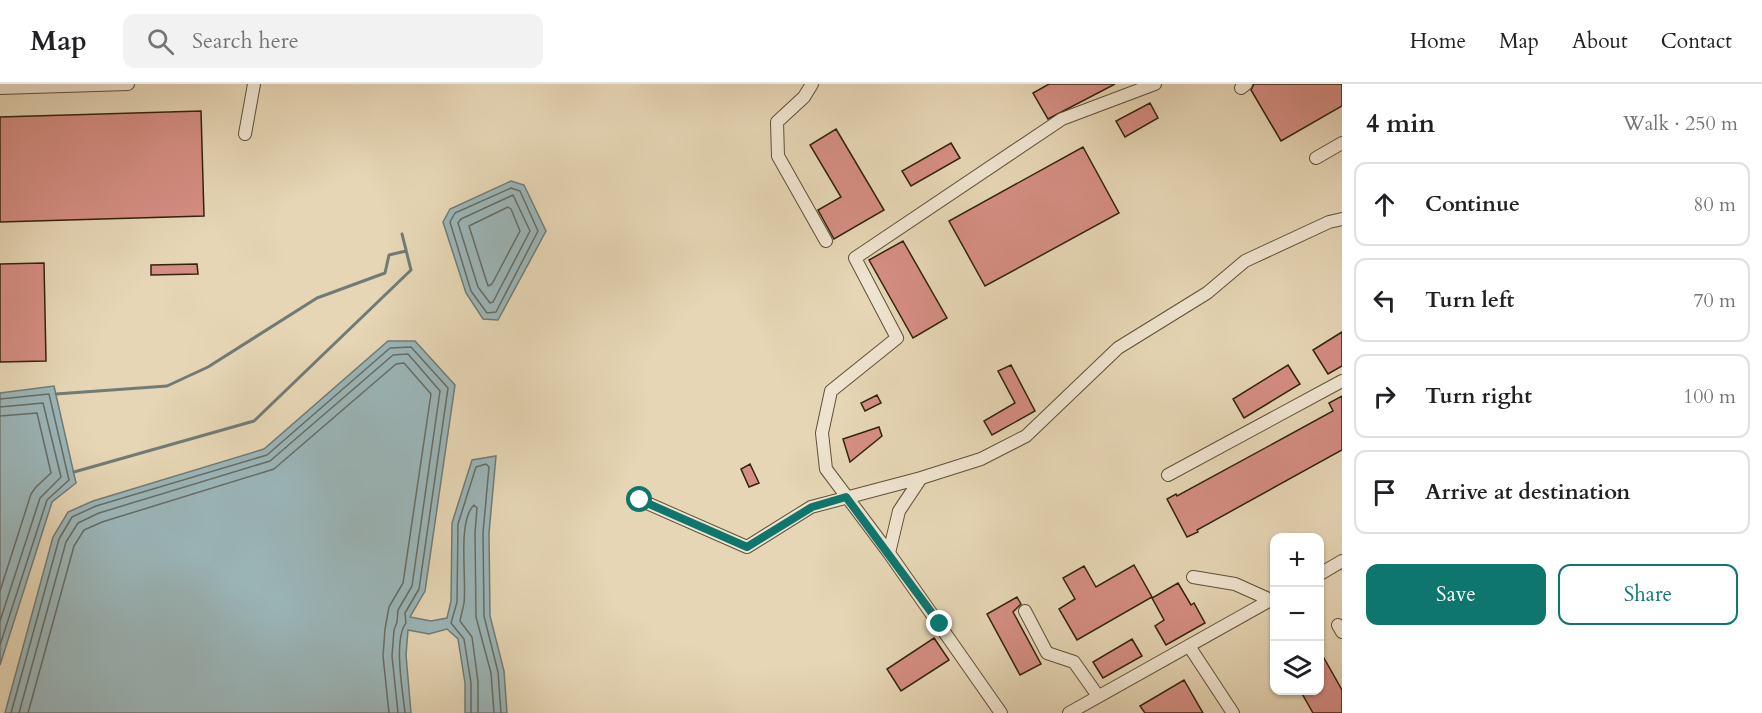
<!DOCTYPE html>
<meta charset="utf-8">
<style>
:root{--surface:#fff;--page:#f2f2f2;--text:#202124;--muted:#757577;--line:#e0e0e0;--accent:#0f766e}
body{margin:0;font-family:Cardo,serif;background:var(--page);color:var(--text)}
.controls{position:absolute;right:18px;bottom:18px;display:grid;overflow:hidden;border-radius:12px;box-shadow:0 2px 4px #0004}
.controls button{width:54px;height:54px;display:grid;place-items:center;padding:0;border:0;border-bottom:2px solid var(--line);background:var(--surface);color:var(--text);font:30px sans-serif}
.stop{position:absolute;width:18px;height:18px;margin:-14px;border:4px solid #0f766e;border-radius:50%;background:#fff}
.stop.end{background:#0f766e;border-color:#fff;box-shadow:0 2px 6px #0008}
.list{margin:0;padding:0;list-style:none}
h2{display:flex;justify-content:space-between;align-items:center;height:78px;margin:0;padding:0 24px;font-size:26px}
h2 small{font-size:20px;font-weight:400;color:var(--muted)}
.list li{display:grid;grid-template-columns:39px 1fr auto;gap:18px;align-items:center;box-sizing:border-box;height:84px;margin:0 12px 12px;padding:0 12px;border:2px solid var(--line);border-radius:12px}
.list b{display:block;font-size:22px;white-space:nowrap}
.list em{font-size:20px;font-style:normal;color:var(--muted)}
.actions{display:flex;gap:12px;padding:18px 24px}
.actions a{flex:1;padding:14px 0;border:2px solid var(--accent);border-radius:12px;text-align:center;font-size:21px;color:var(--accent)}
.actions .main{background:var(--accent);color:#fff}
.icon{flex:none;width:33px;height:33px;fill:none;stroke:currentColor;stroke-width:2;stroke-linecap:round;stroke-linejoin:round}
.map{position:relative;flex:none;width:1342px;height:629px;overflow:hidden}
header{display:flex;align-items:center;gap:36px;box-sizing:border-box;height:84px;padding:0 30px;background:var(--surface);border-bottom:2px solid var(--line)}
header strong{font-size:28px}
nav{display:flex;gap:33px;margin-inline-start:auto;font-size:21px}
.search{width:420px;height:54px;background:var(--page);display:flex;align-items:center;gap:15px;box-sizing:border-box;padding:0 21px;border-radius:12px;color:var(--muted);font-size:22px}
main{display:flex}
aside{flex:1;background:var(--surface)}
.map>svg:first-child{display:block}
.water{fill:#9bb6b9;stroke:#717b75;stroke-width:1.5}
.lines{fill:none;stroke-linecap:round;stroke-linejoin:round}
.shore{stroke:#666c64;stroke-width:1.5}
.stream{stroke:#717b75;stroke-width:3}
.building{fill:#d58e83;stroke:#32230e;stroke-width:1.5}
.minor-casing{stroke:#5f5038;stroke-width:14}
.minor{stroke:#efe4cf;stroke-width:12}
.route{stroke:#0f766e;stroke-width:8}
</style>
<header>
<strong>Map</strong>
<div class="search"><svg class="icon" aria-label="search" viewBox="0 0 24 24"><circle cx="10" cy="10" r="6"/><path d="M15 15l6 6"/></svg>Search here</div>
<nav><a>Home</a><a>Map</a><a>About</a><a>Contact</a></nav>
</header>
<main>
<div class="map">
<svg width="1342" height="629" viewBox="0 0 1342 629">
<rect width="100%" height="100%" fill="#e6d6b5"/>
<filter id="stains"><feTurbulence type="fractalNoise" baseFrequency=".00333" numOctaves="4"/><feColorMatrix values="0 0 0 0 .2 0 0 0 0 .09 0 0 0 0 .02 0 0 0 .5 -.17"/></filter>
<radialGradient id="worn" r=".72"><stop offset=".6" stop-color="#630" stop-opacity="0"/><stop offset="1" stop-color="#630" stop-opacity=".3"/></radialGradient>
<path class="water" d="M511,97L524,101L546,147L498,236L483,235L466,209L443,138L450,125Z
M388,257H415L455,301L425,507L410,533L431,537L447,534L451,517L452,439L472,376L496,372L489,449L490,532L504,587L507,629H465V599L458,555L447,545L429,550L408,546L406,571L411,629H5L53,453L68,428L93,417L264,365Z
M54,302L76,399L52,418L0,581V309Z"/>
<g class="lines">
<path class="shore" d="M511,104L520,107L538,147L496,228L487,229L471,207L450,138L455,129Z
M513,111L530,147L493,218L490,219L478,203L458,139L461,135Z
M508,123L511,125L520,147L492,200L488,202L469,142Z
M0,315L49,310L69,396L47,416L0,561
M0,323L43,319L61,393L40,414L0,537
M0,332L37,329L51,389L36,403L31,410L0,507
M11,629L59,455L72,433L96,422L267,371L390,264L411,263L448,304L419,505L405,529L406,539C393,556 403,608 405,629
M19,629L66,458L78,439L99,429L270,377L393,271L408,270L440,307L412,502L398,526L397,538L394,546L392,572L398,629
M28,629L74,462L84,446L102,438L274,385L396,280L404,279L431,310L403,499L389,523L385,545L383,572L389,629
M471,629V599L464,555L451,539L457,518L458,440L476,383L486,380L489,383L483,449L484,532L498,588L501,629
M478,629V598L472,553L460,537C461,531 463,525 464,519C467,495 457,437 474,421L477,424L475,449L476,533L491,589L494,629"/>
<path class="stream" d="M56,310L167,302L208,283L317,214L385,189L389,171L406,167
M74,388L254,337L411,186L402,150"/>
</g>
<path class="building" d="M1049,0H1115L1048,35L1033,9Z
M1254,0H1342V22L1281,57L1251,6Z
M1150,19L1158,34L1125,53L1116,37Z
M201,27L204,132L0,138V33Z
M836,45L884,126L834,155L818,126L841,113L810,61Z
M951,59L960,74L911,102L902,87Z
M1083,63L1119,129L985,202L949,137Z
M903,157L947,234L913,254L869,176Z
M44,179L46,277L0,278V180Z
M197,180L198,190L151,191V181Z
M1342,248V282L1328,290L1313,266Z
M1011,281L1035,327L992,351L984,337L1015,319L998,287Z
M1288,281L1300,300L1244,334L1233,315Z
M877,311L881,319L865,327L861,319Z
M1342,312V366L1197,446L1198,448L1187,453L1167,415L1176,410L1177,412L1333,327L1329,319Z
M879,343L882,352L850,378L843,355Z
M750,380L759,399L749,403L741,385Z
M1134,481L1152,513L1077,556L1059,525L1075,515L1063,494L1084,482L1096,503Z
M1178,499L1191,521L1194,519L1205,539L1166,561L1155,542L1164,536L1152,514Z
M1017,513L1021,520L1013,528L1041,580L1020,591L987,530Z
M934,554L949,576L901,607L887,585Z
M1132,555L1142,572L1103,594L1093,578Z
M1320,567L1342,606V629H1313L1300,606H1320Z
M1184,596L1203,629H1145L1140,622Z"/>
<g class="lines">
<g class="minor-casing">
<path id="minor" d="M812,0L804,13L777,38L778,72L826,157
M0,4L128,0
M1241,4L1246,0
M245,50L254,0
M1316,74L1342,59
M1168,391L1342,297
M640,416L747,463L811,423L921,394
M889,469L826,385L822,349L831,307L897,254L855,174L1062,35L1155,0
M1320,490L1342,477
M1193,493L1235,500L1271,516
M1025,527L1047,569L1074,578L1098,612
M1338,541L1342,548
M1189,562L1233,629
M1001,629L889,469L899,427L921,394L981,375L1026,352L1118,264L1207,209L1245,177L1329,138L1342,135
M1069,629L1274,514"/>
</g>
<use href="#minor" class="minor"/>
</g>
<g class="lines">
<path class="route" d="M640,416L747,463L812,423L846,413L940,540"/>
</g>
<rect width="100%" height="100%" filter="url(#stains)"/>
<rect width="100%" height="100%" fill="url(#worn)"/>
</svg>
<div class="controls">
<button>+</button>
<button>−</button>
<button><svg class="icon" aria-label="layers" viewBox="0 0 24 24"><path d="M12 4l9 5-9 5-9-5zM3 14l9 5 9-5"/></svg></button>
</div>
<div class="stop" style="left:640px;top:416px"></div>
<div class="stop end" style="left:940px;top:540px"></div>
</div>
<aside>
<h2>4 min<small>Walk · 250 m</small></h2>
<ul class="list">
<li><svg class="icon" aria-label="ahead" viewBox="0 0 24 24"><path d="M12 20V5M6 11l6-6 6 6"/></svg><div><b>Continue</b></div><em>80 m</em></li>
<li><svg class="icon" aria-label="left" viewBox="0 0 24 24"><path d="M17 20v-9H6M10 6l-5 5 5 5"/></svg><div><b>Turn left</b></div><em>70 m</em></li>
<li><svg class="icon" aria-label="right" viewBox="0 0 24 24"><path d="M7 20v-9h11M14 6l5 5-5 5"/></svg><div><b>Turn right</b></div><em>100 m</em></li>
<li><svg class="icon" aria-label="arrive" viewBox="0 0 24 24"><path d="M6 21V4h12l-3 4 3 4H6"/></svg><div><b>Arrive at destination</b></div></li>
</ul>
<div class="actions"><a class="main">Save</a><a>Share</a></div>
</aside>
</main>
